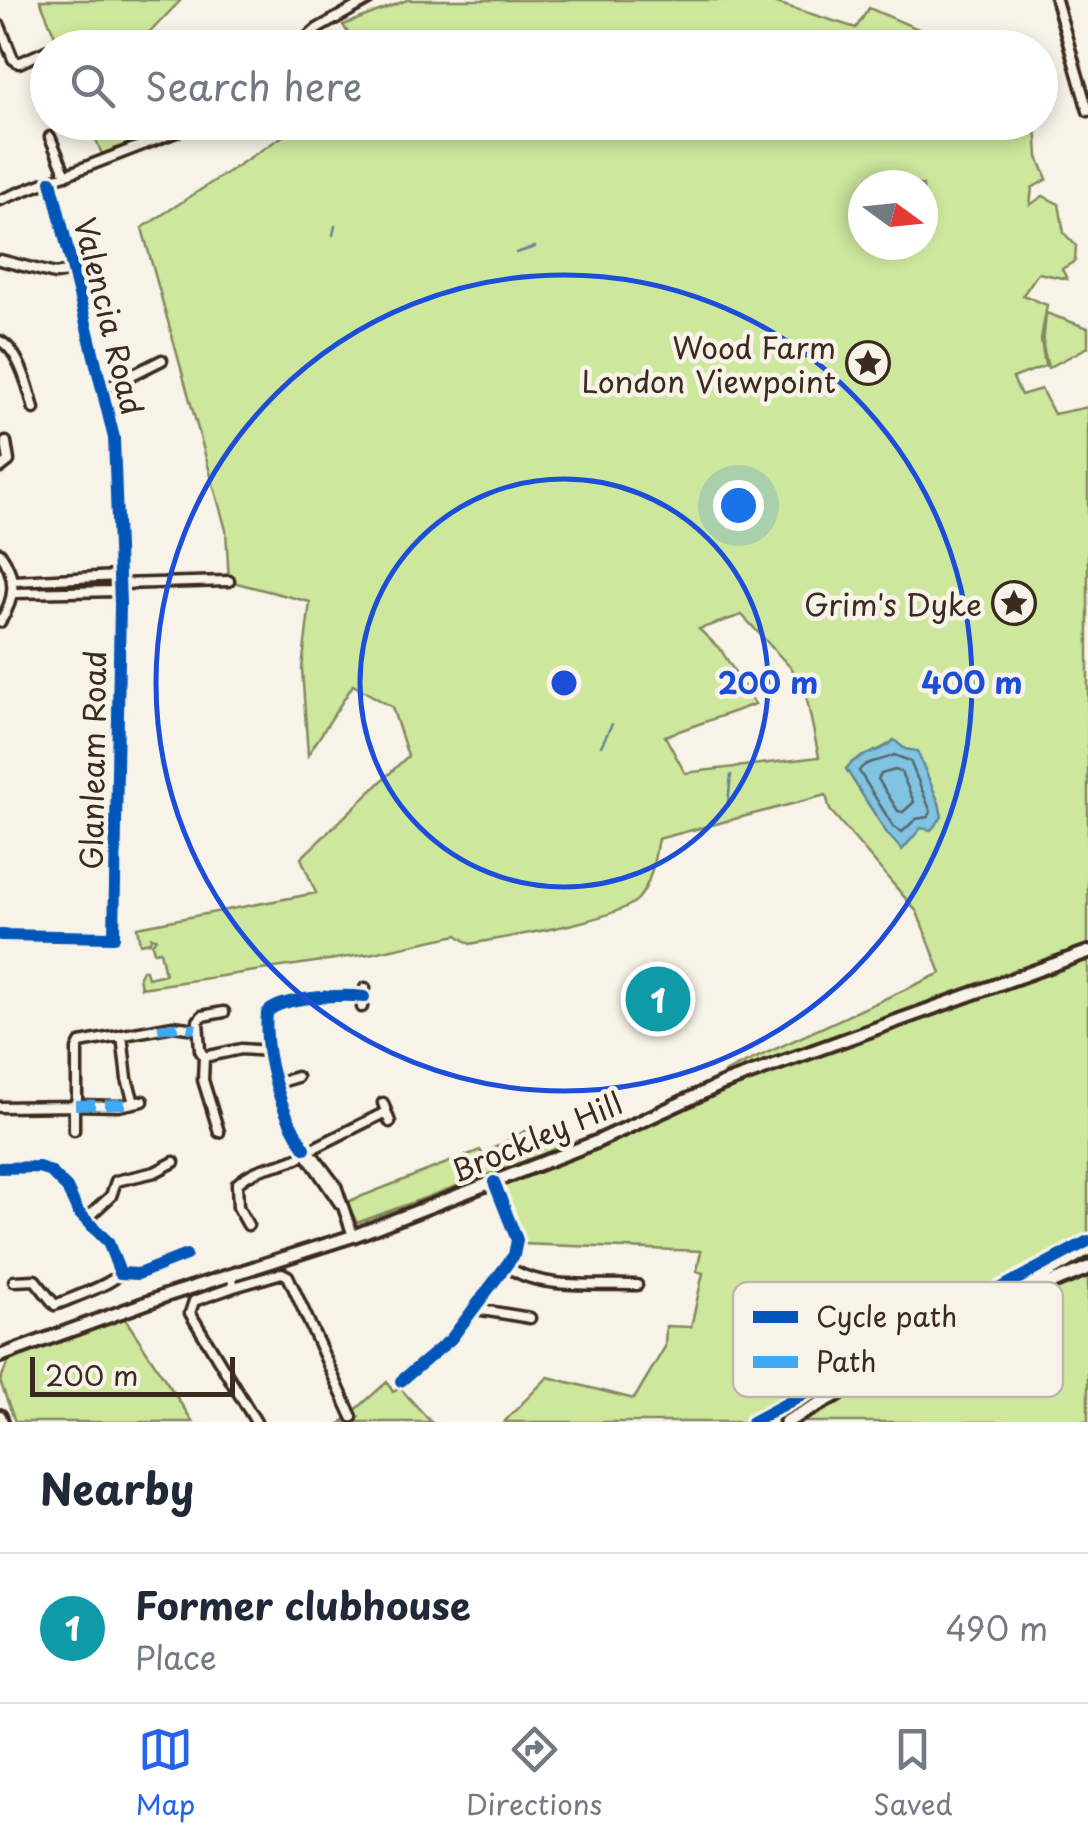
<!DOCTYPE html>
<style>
:root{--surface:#fff;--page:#f6f6f7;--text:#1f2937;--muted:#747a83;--line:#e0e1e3;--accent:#2563eb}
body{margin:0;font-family:"Playpen Sans",sans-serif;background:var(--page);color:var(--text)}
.compass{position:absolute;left:848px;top:170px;width:90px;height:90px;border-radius:50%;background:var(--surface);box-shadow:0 5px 15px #0003;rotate:105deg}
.scale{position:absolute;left:30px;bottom:25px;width:205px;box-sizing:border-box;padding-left:10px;border:5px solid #3b2a1e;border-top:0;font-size:28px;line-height:35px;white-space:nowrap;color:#3b2a1e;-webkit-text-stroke:8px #f7f3e8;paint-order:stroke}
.you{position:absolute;left:738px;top:505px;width:35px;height:35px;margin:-25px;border:8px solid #fff;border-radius:50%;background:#1a73e8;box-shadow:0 0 0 15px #1a73e833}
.badge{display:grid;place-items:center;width:65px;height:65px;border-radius:50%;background:var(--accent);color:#fff;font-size:32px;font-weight:700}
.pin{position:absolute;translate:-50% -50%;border:5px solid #fff;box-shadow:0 2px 10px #0006}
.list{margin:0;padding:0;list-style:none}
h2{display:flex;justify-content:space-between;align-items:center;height:130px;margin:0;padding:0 40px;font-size:42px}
h2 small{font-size:32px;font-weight:400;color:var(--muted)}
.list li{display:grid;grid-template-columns:65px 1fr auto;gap:30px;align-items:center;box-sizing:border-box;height:150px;padding:0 40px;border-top:2px solid var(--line)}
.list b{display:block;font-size:38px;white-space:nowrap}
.list p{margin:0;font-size:32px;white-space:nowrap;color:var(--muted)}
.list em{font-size:32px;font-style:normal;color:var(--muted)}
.icon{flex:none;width:55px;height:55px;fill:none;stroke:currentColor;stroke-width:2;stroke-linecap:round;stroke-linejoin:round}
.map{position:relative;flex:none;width:1088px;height:1422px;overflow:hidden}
.search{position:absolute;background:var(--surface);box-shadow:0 5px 15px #0003;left:30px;right:30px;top:30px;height:110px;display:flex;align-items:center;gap:25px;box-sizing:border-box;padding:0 35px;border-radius:55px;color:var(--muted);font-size:38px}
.sheet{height:280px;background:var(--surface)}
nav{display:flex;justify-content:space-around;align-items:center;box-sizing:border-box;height:140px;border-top:2px solid var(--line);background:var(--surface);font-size:28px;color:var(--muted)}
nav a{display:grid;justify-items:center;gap:5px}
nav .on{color:var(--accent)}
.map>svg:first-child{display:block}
.green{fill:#cde79d;stroke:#84885e;stroke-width:2.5;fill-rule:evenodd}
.water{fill:#80c4e1;stroke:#648693;stroke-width:2.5}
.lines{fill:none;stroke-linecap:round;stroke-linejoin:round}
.shore{stroke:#57686c;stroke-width:2.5}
.stream{stroke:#648693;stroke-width:2.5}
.minor-casing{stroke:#3b2a1e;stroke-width:15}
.major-casing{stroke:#3b2a1e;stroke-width:18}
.highway-casing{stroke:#3b2a1e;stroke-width:19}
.minor{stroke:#f7f3e8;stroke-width:8}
.major{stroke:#f7f3e8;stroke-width:10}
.highway{stroke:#f7f3e8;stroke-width:11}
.quiet{stroke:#3fa9f5;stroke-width:10;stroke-dasharray:20 10;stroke-linecap:butt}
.cycleway-casing{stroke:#f7f3e8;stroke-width:19}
.cycleway{stroke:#0057b8;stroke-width:12}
.ring{fill:none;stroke:#1d4ed8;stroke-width:5}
.labels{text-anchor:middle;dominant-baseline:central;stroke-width:9;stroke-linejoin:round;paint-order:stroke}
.street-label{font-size:30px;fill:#3b2a1e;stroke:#f7f3e8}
.poi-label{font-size:30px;fill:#3b2a1e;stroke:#f7f3e8;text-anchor:end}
.key{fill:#f7f3e8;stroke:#bfb7ab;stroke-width:2.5}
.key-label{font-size:28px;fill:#3b2a1e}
.centre{fill:#1d4ed8;stroke:#f7f3e8;stroke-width:5}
.ring-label{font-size:30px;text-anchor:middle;font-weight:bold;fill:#1d4ed8;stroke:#f7f3e8;stroke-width:9;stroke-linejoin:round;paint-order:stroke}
</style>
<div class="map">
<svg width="1088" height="1422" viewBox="0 0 1088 1422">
<rect width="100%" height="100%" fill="#f7f3e8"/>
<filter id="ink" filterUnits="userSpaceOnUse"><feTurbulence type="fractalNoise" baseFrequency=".01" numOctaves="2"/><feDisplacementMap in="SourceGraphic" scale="20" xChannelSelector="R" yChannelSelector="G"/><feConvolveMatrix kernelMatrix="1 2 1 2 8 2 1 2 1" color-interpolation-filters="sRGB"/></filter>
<g filter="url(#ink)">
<path class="green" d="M40,0H180V1L152,30L125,47L60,48Z
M407,0H767L856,28L869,8L923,31L940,47H357L343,25Z
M89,123H149L153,134L102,154Z
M303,123H1036L1038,157L1047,179L1032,188L1030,205L1043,196L1059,204L1064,233L1076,246L1075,261L1062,269L1067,279L1038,273L1023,295L1047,305L1041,339L1045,366L1013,378L1021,395L1041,389L1054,414L1088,407V945L976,989L725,1076L723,1074L736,1067L941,973L917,912L830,810L826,795L658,839C654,859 652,883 638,899C617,921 505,937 470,944L457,935L369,954L141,988L139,976L142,970H146L148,978L165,974L160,951L154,952L152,944L156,938L151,937L150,942L140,944L137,927L316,893L301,858L408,756L392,707L353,685L308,755L302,669L310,602L229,581L226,530L142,228ZM863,185H923V245H863ZM742,615L803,681L819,757L685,773L665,736L755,704L721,650L699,629Z
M1046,313L1088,328V347L1048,368L1043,346Z
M1088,957V1238L980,1295L760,1422H504L548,1377L634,1399L665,1347L666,1326L691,1327L703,1273L697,1271L701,1251L521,1244L502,1184L570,1159L680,1105Z
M527,1130L539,1148L569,1139L573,1143L357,1223L347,1202L480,1150L493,1171L497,1168L492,1149Z
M1088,1270V1422H798L1033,1300V1297Z
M124,1317L193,1422H15L0,1381L8,1362L19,1355Z
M387,1382L393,1392L400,1388L431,1422H342Z"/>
<path class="water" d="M894,740L905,749L917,751L939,803L942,817L931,830L921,828L902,850L886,832L846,769C859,751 879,755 894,740Z"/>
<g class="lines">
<path class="shore" d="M894,755L910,761L931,812L928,817L916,819L902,832L893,826L859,771C866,759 883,762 894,755Z
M895,770L901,772L914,802L903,812L898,811L878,779L881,774Z"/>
<path class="stream" d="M333,235L335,226
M516,253L535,247
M601,746L612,724
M728,803L731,775"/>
<g class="minor-casing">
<path id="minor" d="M1056,0L1088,111
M0,26L13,59L19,63L48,50
M295,48L317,29L368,0
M50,137L66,175
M0,200L202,122
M0,260L55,274L72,271
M0,341C19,350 29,389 34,409
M102,390L162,360
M0,468L9,461L6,442
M0,553C17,577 16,598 0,622
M13,581L119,576
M119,584L229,581
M14,593L120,591
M0,935L114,937L120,604L114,438L51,181
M362,1007L365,988
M122,1035L127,1079L134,1102
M204,1057L200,1050L198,1021L202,1016L224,1012
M277,1083L297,1077
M383,1103L390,1122
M75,1105L119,1106L143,1101
M74,1106L77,1099V1049L80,1043L173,1026L196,1029
M0,1107L74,1106V1130
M219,1132L203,1080L204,1057L241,1049L270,1051
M305,1148C281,1114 263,1056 267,1013C279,997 343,994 364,997
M312,1149L386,1112
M312,1154L336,1186L353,1236
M308,1157L340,1204
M0,1168L39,1167L51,1172L67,1188L78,1212L108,1242L120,1273L138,1274L186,1255
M86,1219L111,1196L116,1181L155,1172L174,1162
M248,1225L238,1207L237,1184C261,1162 282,1169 304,1154
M507,1266C539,1291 598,1283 637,1285
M231,1275L234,1287L282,1273L288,1276L352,1417
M14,1281L35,1280L55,1305C71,1298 112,1285 120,1273
M234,1287L194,1301L190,1313L256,1422
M476,1309L530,1318
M401,1381L451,1339L514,1255L517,1240L494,1182"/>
</g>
<g class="major-casing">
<path id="major" d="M0,1356L165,1296L353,1236L596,1142L722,1084L1088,952
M0,1416L2,1422"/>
</g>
<g class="highway-casing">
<path id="highway" d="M1017,1297L1028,1284L1088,1249
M786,1422L1017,1297L1088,1268"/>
</g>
<use href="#minor" class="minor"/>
<use href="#major" class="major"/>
<use href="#highway" class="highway"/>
<path class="quiet" d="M158,1029L181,1026L196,1029
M75,1105L125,1104"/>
<g class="cycleway-casing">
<path id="cycleway" d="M0,935L114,937L120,604L114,438L51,181
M305,1148C281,1114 263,1056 267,1013C279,997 343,994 364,997
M0,1168L39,1167L51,1172L67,1188L78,1212L108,1242L120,1273L138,1274L186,1255
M401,1381L451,1339L514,1255L517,1240L494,1182
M752,1422L1088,1241"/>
</g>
<use href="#cycleway" class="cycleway"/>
</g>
</g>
<g class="ring">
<circle cx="564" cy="683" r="204"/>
<circle cx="564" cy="683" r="408"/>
</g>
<defs>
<g id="sight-ring" transform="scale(2.25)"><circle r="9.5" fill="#f7f3e8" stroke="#3b2a1e" stroke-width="1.5"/><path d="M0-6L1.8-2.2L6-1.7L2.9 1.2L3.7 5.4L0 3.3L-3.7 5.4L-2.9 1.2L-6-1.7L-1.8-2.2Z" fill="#3b2a1e"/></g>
</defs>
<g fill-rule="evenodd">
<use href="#sight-ring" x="868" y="363"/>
<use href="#sight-ring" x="1014" y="603"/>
</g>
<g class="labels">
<g class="street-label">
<text transform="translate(110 316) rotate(76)">Valencia Road</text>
<text transform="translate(92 760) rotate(-89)">Glanleam Road</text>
<text transform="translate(536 1136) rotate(-23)">Brockley Hill</text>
</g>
<g class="poi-label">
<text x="836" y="346">Wood Farm<tspan x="836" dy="34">London Viewpoint</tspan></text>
<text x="982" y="603">Grim's Dyke</text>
</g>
</g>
<rect x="733" y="1282" width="330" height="115" rx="15" class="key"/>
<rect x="753" y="1311" width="45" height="12" fill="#0057b8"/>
<rect x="753" y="1356" width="45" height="12" fill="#3fa9f5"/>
<g class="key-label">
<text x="816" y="1327">Cycle path</text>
<text x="816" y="1372">Path</text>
</g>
<circle cx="564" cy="683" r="15" class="centre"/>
<g class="ring-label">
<text x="768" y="694">200 m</text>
<text x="972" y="694">400 m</text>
</g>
</svg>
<svg class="compass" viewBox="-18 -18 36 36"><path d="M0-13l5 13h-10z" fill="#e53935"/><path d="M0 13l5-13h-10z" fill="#747a83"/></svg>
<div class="scale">200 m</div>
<div class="you"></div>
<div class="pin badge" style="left:658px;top:999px;background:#0f9aa8">1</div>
<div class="search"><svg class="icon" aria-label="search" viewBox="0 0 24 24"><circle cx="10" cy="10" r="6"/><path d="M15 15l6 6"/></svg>Search here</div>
</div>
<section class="sheet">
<h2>Nearby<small></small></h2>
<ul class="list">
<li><span class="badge" style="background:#0f9aa8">1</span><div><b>Former clubhouse</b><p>Place</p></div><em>490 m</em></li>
</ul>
</section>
<nav>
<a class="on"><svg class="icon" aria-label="map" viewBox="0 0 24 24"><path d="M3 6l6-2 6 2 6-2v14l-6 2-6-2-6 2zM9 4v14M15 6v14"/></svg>Map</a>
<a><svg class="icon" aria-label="directions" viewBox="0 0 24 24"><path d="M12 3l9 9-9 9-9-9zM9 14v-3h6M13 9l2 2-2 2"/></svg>Directions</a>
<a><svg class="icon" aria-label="saved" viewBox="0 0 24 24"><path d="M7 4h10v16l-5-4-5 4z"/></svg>Saved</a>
</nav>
